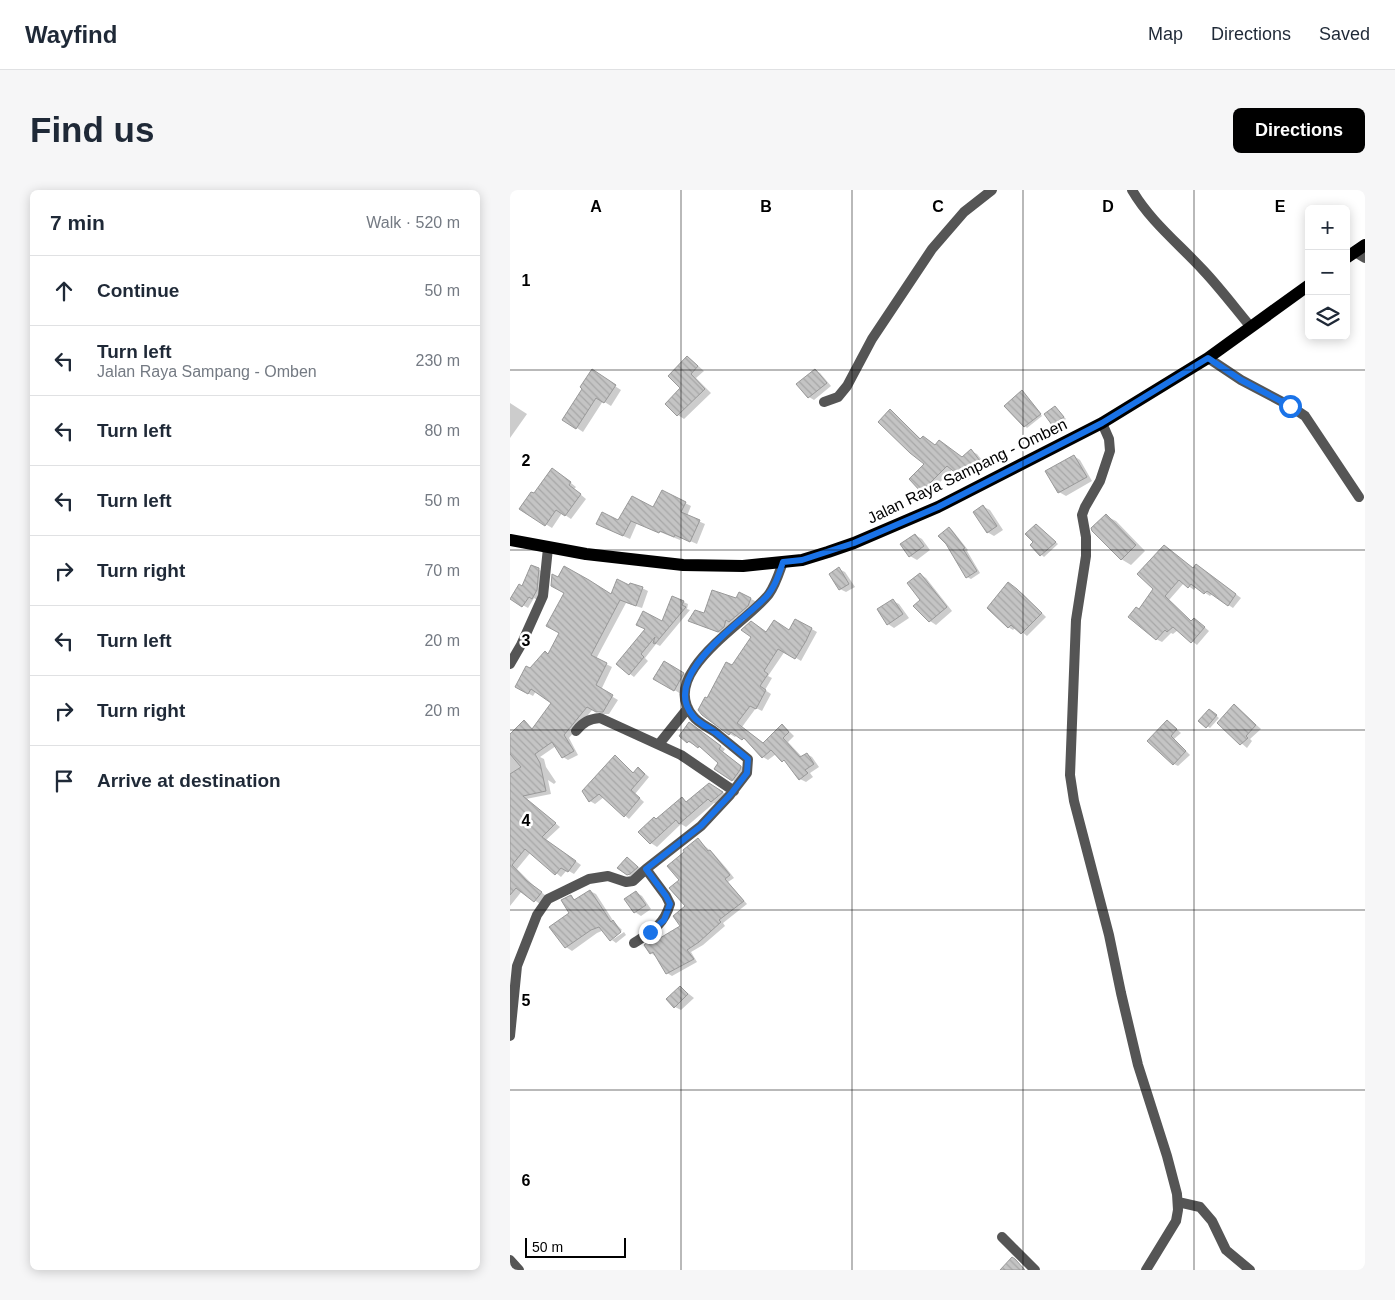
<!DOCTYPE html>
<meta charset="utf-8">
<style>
:root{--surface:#fff;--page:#f6f6f7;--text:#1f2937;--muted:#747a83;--line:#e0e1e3;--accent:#000}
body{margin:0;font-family:Arial,sans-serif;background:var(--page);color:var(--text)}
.controls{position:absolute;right:15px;top:15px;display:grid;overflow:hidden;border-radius:8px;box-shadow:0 2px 12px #0003}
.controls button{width:45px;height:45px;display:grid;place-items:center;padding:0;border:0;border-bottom:1px solid var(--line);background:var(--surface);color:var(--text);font:25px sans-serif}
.scale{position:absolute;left:15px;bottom:12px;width:101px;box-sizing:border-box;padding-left:5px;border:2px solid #000;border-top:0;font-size:14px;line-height:18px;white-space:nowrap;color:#000;-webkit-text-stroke:4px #fff;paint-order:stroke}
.stop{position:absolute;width:15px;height:15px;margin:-11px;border:4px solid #1a73e8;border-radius:50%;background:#fff}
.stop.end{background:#1a73e8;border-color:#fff;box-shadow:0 1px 5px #0008}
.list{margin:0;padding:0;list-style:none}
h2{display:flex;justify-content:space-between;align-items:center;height:65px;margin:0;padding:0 20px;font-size:21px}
h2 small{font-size:16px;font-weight:400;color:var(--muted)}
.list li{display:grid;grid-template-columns:32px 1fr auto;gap:15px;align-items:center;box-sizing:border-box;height:70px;padding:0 20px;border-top:1px solid var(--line)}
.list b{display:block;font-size:19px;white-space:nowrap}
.list p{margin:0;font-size:16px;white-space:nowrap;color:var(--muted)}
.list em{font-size:16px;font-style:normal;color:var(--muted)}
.icon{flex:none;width:28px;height:28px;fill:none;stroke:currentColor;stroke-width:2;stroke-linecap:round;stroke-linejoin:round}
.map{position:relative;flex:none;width:855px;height:1080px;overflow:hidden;border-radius:8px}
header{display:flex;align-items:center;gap:30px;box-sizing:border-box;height:70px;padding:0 25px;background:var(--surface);border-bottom:1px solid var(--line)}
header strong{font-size:24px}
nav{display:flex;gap:28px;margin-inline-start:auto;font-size:18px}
.intro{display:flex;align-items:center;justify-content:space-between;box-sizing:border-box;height:120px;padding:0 30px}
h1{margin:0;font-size:35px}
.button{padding:12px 22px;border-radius:8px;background:var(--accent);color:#fff;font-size:18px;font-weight:700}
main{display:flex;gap:30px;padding:0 30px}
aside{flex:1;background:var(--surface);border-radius:8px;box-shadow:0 2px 12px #0003}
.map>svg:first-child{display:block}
.shadow{fill:#0003}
.building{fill:url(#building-back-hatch);stroke:#999}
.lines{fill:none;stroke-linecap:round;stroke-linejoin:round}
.street{stroke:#555;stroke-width:10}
.primary{stroke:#000;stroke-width:12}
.route{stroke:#1a73e8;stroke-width:6}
.grid{fill:none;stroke:#000;stroke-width:1;stroke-opacity:0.55}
.labels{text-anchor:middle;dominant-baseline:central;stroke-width:5;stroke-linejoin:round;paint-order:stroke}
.street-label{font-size:16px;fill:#000;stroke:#fff}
.grid-label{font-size:16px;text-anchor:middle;font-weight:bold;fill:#000;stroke:#fff;stroke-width:5;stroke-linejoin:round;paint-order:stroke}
</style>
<header>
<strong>Wayfind</strong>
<nav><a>Map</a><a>Directions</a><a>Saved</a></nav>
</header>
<div class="intro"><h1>Find us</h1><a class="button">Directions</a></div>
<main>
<aside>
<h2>7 min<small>Walk · 520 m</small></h2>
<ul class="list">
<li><svg class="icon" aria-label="ahead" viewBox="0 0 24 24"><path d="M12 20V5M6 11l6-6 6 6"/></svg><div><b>Continue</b></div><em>50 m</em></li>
<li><svg class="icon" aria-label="left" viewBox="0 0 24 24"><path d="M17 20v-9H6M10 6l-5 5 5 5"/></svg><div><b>Turn left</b><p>Jalan Raya Sampang - Omben</p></div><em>230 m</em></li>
<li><svg class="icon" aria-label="left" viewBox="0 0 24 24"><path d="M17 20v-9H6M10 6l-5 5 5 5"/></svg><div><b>Turn left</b></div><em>80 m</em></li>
<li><svg class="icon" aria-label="left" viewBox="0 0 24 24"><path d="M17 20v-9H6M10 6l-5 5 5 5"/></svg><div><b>Turn left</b></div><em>50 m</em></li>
<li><svg class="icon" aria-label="right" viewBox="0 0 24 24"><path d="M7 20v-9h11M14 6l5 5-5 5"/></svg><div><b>Turn right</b></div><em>70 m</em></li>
<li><svg class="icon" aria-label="left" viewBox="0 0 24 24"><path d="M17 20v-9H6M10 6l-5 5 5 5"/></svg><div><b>Turn left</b></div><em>20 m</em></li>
<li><svg class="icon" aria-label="right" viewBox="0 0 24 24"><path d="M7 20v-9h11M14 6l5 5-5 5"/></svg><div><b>Turn right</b></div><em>20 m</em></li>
<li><svg class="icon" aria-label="arrive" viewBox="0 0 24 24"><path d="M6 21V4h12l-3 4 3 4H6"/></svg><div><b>Arrive at destination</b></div></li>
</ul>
</aside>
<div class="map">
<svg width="855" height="1080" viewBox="0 0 855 1080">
<defs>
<pattern id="building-back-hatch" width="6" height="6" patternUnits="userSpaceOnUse" patternTransform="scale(1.25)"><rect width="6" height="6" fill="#c4c4c4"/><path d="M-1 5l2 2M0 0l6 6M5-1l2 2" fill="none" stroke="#a7a7a7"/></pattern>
</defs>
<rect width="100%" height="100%" fill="#fff"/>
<path class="shadow" d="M178,167L194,181L186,188L201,203L174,229L168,225L157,214L172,198Z
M305,180L310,183L321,196L304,210L299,207L288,194Z
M88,185L111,200L101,216L93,211L73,242L67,238Z
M515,204L532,226L517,238L515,236Z
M0,213L17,224L0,248Z
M545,217L556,229L546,236L543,234Z
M380,221L385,224L412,250L452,268L461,261L467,264L475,274L458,290L443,279L418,304L400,289L416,274Z
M564,266L570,270L582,291L556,306L549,302L536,282Z
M48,283L66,297L64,299L76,309L61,329L52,323L42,338L11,319Z
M175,313L181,316L177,326L195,334L187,354L171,347L170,350L127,333L120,349L93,337L144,319Z
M474,317L480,320L493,340L484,346L477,342Z
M596,326L606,331L635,361L621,375L611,369Z
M529,337L548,354L534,367L521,355L525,352Z
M440,338L443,341L458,360L457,361L470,383L461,389L457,387Z
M405,345L412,349L420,360L407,370L400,366Z
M687,375L731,408L723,418L702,404L700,406L686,397L684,400L674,393L659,410L682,432L685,429L699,441L687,455L668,440L663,444L661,443L652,452L646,449L629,420L645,399L683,379Z
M28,379L33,382L31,403L27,410L24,408L18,418L2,409Z
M329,379L335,382L345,397L336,402L330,399Z
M410,384L416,388L442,421L426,435L420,431L412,410Z
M498,394L512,403L536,427L517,446L506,437L503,440L498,437Z
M120,396L132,398L138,401L132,418L116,413L86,469L102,477L91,500L108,510L99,524H93L83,519L59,548L68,565L58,570L53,567L46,556L30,567L34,569L36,577L46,592L44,594L38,590L41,604L16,609L50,637L36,650L71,675L64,684L57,680L51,687L21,662L7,679L23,695L36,706L30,714L12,701L0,716V545L14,532L23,539L43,512L26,501L23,506L7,497L21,480L39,465L101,405Z
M163,407L178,414L177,419L180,420L150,456L146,454L135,468L138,471L124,487L120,484L137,439L152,433Z
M241,409L247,412L215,445L180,431L227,410Z
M383,411L389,414L399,428L384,438L378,434Z
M286,430L307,442L291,471L275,461L258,486L262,488L255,500L261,504L252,521L246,518L232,537L254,554L272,536L277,539L284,546L278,552L292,567L297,564L302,567L309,577L300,583L303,587L296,592L290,589L279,574L266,564L258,570L253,567L239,552L227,545L225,547L220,544L198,510L223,477L242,446L247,436L257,443L279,441Z
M155,472L180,487L171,504L145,488Z
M724,515L751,539L740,549L742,551L737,558L708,533Z
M702,522L709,528L700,538L690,531Z
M657,531L671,543L664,549L680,565L668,576L664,574Z
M184,537L215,559L213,562L235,579L227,593L206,579L210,573L193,559L178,552Z
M106,567L124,583L132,581L139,587L125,604L134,612L119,629L94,607L85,614L80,611L73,601Z
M206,598L219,606L208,615L204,613L176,637L171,634L147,657L141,653L147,630L172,609L177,612Z
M188,650L204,664L217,679L224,688L218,692L237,714L213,733L215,736L193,755L181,762L187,772L162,786L157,783L147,765L145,766L141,763L143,750L146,751L171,736L177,717L171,690Z
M117,668L134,681L124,688L117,684Z
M80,701L86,704L104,732L112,740L101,748L94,740L87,743L62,761L56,757L41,737L60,723L61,707L66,710Z
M126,702L132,706L141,719L131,726L125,722Z
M114,742L116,745L106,753L102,750Z
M170,797L184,808L171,820L165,817Z"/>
<path class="building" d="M177,166L188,176L181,184L195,199L167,226L155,214L170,198L158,186Z
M82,179L106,195L94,213L86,208L66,239L52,230L72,199L70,197Z
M305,179L317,193L298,208L286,194Z
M512,200L531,224L514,237L494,216Z
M545,216L554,227L542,235L534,224Z
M380,219L410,249L413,246L425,255L429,250L452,267L461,259L470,271L452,288L437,276L411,302L399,289L414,274L400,263L368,232Z
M564,265L577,287L548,303L535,281Z
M42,278L61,292L59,295L71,304L55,326L46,320L35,336L9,319L21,302L24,303Z
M152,300L176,312L171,322L190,330L180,352L165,345L164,347L150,341L149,343L121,331L113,346L86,334L92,322L108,330L122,306L143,317Z
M473,315L487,336L477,343L463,322Z
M596,324L626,355L611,370L582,341L581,338Z
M526,334L546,352L530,366L520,355L523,352L515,344Z
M439,337L455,358L453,359L467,381L456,388L436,354L428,346Z
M405,344L414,356L399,367L390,354Z
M654,355L683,378L686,374L726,404L718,416L697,401L694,404L681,394L678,398L669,390L655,406L681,431L684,428L695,437L681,453L663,437L657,442L655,440L646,450L618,427L626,417L629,419L643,399L627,384Z
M21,375L29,378L27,400L22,409L19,407L12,417L0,409L9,394L12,396Z
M54,376L79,390L101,404L107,389L119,395L120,393L133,397L126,416L110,410L81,465L97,473L86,495L103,505L93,522H86L77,517L54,545L64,561L52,568L42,552L25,564L30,573L36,601L13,606L46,633L32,647L66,671L58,682L51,678L45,685L15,659L2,675L17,691L32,702L24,712L6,698L0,705V584L11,577L0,564V544L14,530L22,539L41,513L21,499L18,504L5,497L16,476L20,478L35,461L38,464L49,443L36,436L54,403L41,396L42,384L48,387Z
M329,377L339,394L329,400L319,384Z
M410,383L437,417L419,432L403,416L410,410L397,393Z
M498,392L507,399L532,423L511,444L501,435L498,438L477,418Z
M202,400L226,408L229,402L241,408L238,416L219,432L216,430L214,437L208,442L178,431L185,420L194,423Z
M162,406L174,411L172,415L176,417L145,454L143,453L145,447L131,464L134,467L119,485L106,474L135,439L126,435L133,421L152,431Z
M383,409L393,424L377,435L367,419Z
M285,429L302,438L296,451L285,469L268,459L254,481L258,484L250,496L256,500L246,519L240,516L227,533L253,553L272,534L279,542L273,548L290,567L297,563L304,574L295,580L298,583L289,590L274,570L272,572L261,560L252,568L234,548L232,550L221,542L219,545L192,525L188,520L195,507L197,508L216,472L222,475L241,447L231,440L241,431L256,442L264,430L279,440Z
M154,471L174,483L164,501L143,489Z
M724,514L746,535L736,546L738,548L730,555L707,533Z
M699,519L707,525L696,538L688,531Z
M657,530L667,539L661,546L676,561L663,575L637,551Z
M179,532L211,556L209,559L231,576L230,580L222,591L204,579L208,573L189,556L188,558L179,551L177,553L169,546Z
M105,565L123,583L128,577L135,584L121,600L130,608L114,627L89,604L79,612L72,601Z
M199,593L213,602L201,612L198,609L169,634L166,630L140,654L128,642L144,627L146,629L172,607L176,612Z
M188,648L198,661L200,660L220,685L215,689L234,711L209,730L211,732L189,752L177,760L184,769L156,784L143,762L140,764L134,755L143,748L145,751L170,736L163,726L175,716L159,698L169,690L157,676L174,662L173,660Z
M117,667L128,677L120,684L117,685L107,678Z
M80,700L101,732L103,730L111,742L100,751L89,737L81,740L55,758L39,737L59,723L51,710L61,705L64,710Z
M126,701L136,715L124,723L114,709Z
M170,796L178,804L164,818L156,809Z
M502,1067L505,1069L515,1080H490Z"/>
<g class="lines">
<path class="street" d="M622,0C640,31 669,54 693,80C710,98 725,118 740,136
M845,62L855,68
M698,168L731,190L780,216L795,226L849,307
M314,212L328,207L337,196L362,149L422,59L454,22L482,0
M592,233L599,249L600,261L590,291L575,317L572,325L576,347V366L566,430L560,585L564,611L599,745L611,803L628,875L657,966L667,1004L668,1020L666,1031L636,1080
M0,474L11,455L33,406L38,358
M66,541C73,532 79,529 90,528L171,565L224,601
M149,554L178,518
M124,753C141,742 154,735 160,714L156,706L136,679
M0,846L7,776L27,725L38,709L79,689L98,686L116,692L123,691L136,679L191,636L220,605L237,583L238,569C227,560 216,551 205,542C198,537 188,533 183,526C147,483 237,433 259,404C266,394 269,383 273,372
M668,1012L690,1017L702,1031L716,1060L740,1080
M492,1047L525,1080
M0,1070L9,1080"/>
<path class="primary" d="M836,68L855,55
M0,350L76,364L173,375L233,376L252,374L292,370L318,362L344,353L428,317L592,233L698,168L799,95"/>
</g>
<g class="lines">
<path class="route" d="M140,742L154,730L160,714L156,706L136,679L191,636L220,605L237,583L238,569C227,560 216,551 205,542C198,537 188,533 183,526C149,486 232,432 256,407C265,397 269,384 273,372L292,370L344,353L428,317L592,233L698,168L731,190L780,216"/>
</g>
<path class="grid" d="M171,0V1080M342,0V1080M513,0V1080M684,0V1080M0,180H855M0,360H855M0,540H855M0,720H855M0,900H855"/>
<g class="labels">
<g class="street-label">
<text transform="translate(457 281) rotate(-26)">Jalan Raya Sampang - Omben</text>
</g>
</g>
<g class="grid-label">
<text x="86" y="22">A</text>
<text x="256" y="22">B</text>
<text x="428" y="22">C</text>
<text x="598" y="22">D</text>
<text x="770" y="22">E</text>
<text x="16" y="96">1</text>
<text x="16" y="276">2</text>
<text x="16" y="456">3</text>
<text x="16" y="636">4</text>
<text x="16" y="816">5</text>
<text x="16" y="996">6</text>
</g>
</svg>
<div class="controls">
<button>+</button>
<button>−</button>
<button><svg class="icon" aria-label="layers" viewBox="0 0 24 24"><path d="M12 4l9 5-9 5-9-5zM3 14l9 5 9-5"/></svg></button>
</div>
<div class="scale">50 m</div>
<div class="stop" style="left:780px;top:216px"></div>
<div class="stop end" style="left:140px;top:742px"></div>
</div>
</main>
